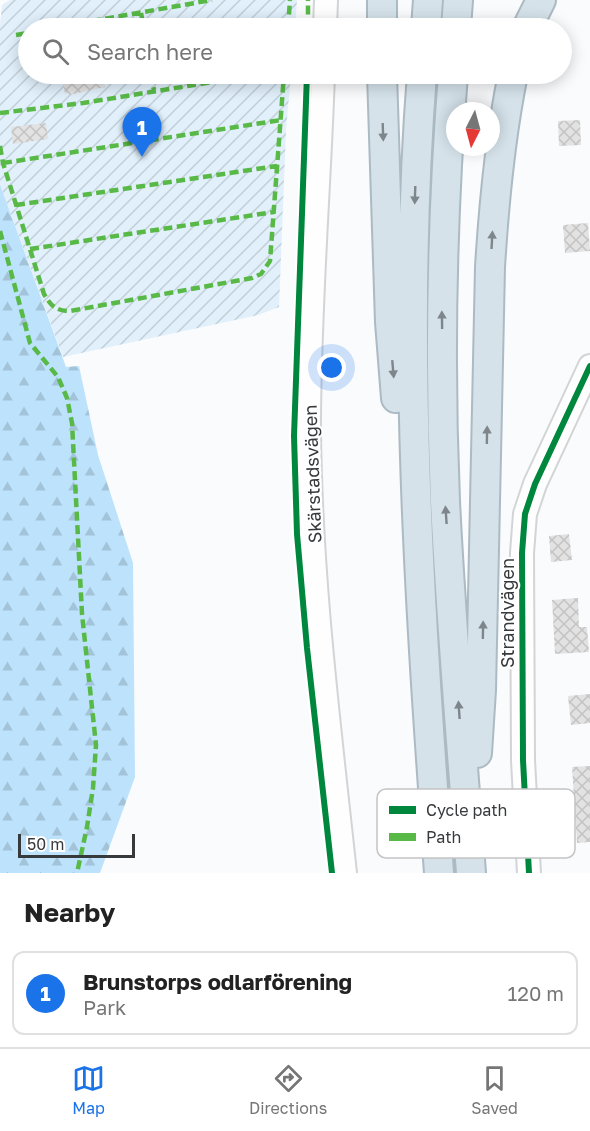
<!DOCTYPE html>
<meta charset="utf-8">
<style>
:root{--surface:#fff;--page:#f2f2f2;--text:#222;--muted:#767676;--line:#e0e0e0;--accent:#1a73e8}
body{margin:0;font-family:"Golos Text",sans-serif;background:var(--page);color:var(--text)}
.compass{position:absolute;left:446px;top:102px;width:54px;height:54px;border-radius:50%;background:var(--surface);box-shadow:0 3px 15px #0003;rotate:186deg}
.scale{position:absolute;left:18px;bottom:15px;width:117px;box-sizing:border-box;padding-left:6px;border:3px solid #373a3d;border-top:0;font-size:16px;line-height:21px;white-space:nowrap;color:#373a3d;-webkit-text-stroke:4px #fff;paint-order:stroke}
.you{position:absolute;left:332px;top:368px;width:21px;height:21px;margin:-15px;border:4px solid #fff;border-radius:50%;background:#1a73e8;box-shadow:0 0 0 9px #1a73e833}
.badge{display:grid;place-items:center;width:39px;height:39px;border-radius:50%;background:var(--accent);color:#fff;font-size:20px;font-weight:700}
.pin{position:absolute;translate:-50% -50px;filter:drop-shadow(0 2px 3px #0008)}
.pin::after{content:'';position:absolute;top:32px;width:21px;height:18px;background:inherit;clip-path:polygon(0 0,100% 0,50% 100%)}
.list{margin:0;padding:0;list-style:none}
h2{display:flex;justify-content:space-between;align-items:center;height:78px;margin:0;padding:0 24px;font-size:26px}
h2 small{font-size:20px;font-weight:400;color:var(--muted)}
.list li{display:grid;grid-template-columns:39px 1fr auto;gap:18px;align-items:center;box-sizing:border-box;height:84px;margin:0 12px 12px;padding:0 12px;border:2px solid var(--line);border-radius:12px}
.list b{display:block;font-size:22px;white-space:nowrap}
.list p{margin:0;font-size:20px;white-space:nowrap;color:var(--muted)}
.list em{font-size:20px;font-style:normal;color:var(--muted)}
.icon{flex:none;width:33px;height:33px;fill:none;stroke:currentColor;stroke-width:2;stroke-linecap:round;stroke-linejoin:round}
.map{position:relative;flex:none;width:590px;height:873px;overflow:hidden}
.search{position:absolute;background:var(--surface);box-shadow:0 3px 15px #0003;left:18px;right:18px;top:18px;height:66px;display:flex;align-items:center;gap:15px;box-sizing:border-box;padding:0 21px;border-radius:33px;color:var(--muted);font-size:22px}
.sheet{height:174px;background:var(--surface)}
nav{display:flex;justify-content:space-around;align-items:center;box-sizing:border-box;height:84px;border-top:2px solid var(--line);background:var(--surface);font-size:16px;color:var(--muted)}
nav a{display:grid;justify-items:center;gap:3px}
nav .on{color:var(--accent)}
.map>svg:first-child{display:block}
.forest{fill:url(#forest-firs)}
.garden{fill:url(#garden-furrows)}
.building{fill:url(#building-cross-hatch)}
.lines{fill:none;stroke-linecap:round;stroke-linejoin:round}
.secondary-casing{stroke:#d2d4d6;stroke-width:26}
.highway-casing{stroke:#acbac3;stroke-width:32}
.secondary{stroke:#fefeff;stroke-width:22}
.highway{stroke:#d5e2ea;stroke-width:28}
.quiet{stroke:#58b947;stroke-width:4.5;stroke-dasharray:9 4.5;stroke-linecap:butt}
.cycleway-casing{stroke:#fff;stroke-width:10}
.cycleway{stroke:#00873e;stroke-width:6}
.oneway{fill:#7e868b}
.labels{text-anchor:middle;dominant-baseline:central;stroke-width:4.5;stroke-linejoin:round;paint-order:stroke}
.street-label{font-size:18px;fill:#373a3d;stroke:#fff}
.key{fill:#fff;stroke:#c3c4c5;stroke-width:1.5}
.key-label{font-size:16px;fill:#373a3d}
</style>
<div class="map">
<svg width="590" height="873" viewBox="0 0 590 873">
<defs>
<pattern id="forest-firs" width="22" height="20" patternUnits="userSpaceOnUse" patternTransform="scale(1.5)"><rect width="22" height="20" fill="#bde2fc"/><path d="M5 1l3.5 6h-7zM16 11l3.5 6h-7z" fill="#a3c3d9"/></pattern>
<pattern id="garden-furrows" width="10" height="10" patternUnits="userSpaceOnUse" patternTransform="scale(1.5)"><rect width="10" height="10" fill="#e1f0fb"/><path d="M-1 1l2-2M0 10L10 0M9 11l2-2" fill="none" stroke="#c2cfd8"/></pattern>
<pattern id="building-cross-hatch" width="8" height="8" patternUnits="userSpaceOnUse" patternTransform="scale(1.5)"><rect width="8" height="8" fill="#e3e2e2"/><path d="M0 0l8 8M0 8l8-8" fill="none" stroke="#c3c3c3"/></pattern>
</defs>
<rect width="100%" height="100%" fill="#f9fbfd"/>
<path class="forest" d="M0,184L66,367L79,366L98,455L133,563L135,777L100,873H0Z"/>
<path class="garden" d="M10,0H297L295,28H28V74H291L286,130L279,307L258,315L63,357L0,184V25L2,5Z"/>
<path class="building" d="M102,74L105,87L69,95V93L65,94L63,81Z
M580,120L581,145L559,146L558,121Z
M46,123L48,139L13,144L11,127Z
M588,223L590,251L565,253L563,225Z
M569,534L572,560L551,562L549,536Z
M578,598L579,627H587L589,652L555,654L552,600Z
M590,694V723L571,725L568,696Z
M590,766V842L577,843L572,767Z"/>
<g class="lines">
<g class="secondary-casing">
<path id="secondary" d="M325,28L326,0
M323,74C319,191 309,309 309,426C310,576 329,725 345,873
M529,873L523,760L522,553L525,514L535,484L590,366"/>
</g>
<g class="highway-casing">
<path id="highway" d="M382,28V0
M426,28L428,0
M456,28L458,0
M527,28L541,0
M382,74L390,322L396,398
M422,74C401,340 420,607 439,873
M453,74C442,215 439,359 445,501C451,625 462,749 471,873
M477,753L481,690L490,267C494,202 500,138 513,74"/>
</g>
<use href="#secondary" class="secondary"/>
<use href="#highway" class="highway"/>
<path class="quiet" d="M141,13L144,28
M52,28L212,0
M288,28L290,0
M308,28V0
M16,35L28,33
M151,74L154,90
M0,113L83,103L262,74
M0,146L3,163L44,294C51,306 56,311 70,311L252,278L261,274L270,261L284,74
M3,163L281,120
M16,205L277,166
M0,231L30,343L58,377L67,398L72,423L82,614L96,745L93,788L87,827L77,873
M30,249L274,212"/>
<g class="cycleway-casing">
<path id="cycleway" d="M307,74L294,436L297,534L307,648L332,873
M529,873L523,760L522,553L525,514L535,484L590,366"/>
</g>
<use href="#cycleway" class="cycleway"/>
</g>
<defs><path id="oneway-solid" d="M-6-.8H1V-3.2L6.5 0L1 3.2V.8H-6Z" transform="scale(1.5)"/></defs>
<g class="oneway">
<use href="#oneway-solid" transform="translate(383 132) rotate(88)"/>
<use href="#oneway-solid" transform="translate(415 195) rotate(92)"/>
<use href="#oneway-solid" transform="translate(492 240) rotate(-87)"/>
<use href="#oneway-solid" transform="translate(442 320) rotate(-91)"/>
<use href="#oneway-solid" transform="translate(393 369) rotate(85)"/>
<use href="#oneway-solid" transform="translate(487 435) rotate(-89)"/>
<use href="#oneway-solid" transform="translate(446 515) rotate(-94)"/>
<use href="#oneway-solid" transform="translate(483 630) rotate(-89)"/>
<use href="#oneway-solid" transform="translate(459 710) rotate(-94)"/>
</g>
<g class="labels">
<g class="street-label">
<text transform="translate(312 474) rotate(-92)">Skärstadsvägen</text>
<text transform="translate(507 613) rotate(-90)">Strandvägen</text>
</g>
</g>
<rect x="377" y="789" width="198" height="69" rx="9" class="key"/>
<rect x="389" y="806" width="27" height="8" fill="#00873e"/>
<rect x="389" y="833" width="27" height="8" fill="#58b947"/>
<g class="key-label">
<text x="426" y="816">Cycle path</text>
<text x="426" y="843">Path</text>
</g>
</svg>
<svg class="compass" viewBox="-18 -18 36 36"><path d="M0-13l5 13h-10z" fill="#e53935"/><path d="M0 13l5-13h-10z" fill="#767676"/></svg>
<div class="scale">50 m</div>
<div class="you"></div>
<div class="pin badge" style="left:142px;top:157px">1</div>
<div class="search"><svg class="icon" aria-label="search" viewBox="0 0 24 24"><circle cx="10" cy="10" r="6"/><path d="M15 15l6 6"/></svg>Search here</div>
</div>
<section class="sheet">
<h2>Nearby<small></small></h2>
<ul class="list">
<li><span class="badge">1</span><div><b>Brunstorps odlarförening</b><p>Park</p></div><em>120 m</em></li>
</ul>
</section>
<nav>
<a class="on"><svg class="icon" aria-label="map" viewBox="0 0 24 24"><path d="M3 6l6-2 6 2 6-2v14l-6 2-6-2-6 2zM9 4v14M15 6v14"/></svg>Map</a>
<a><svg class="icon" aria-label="directions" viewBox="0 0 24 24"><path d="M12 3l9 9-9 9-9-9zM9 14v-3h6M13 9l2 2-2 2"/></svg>Directions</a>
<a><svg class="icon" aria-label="saved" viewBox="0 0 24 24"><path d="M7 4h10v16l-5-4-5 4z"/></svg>Saved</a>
</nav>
